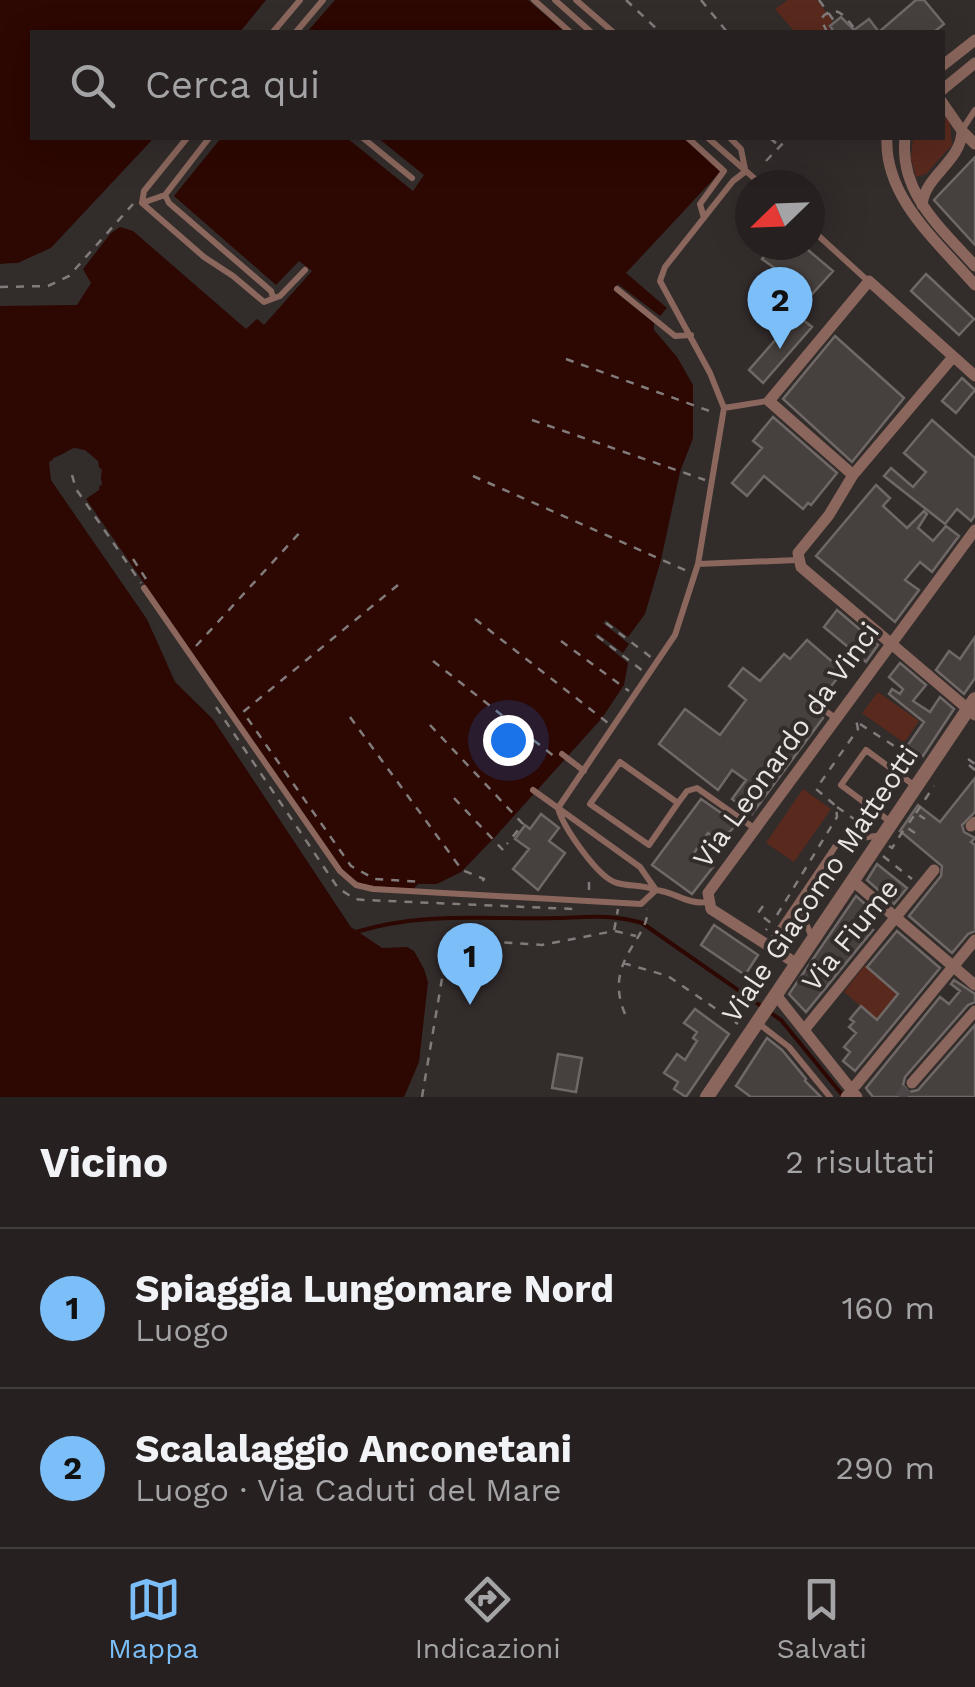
<!DOCTYPE html>
<html lang="it">
<meta charset="utf-8">
<style>
:root{--surface:#262120;--page:#322e2d;--text:#f1f3f6;--muted:#a4a3a5;--line:#423e3e;--accent:#7bbef8}
body{margin:0;font-family:"Work Sans",sans-serif;background:var(--page);color:var(--text)}
.compass{position:absolute;left:735px;top:170px;width:90px;height:90px;border-radius:50%;background:var(--surface);box-shadow:0 10px 40px #0002;rotate:247deg}
.you{position:absolute;left:508px;top:740px;width:35px;height:35px;margin:-25px;border:8px solid #fff;border-radius:50%;background:#1a73e8;box-shadow:0 0 0 15px #1a73e833}
.badge{display:grid;place-items:center;width:65px;height:65px;border-radius:50%;background:var(--accent);color:#111;font-size:32px;font-weight:700}
.pin{position:absolute;translate:-50% -82px;filter:drop-shadow(0 2px 5px #0008)}
.pin::after{content:'';position:absolute;top:52px;width:35px;height:30px;background:inherit;clip-path:polygon(0 0,100% 0,50% 100%)}
.list{margin:0;padding:0;list-style:none}
h2{display:flex;justify-content:space-between;align-items:center;height:130px;margin:0;padding:0 40px;font-size:42px}
h2 small{font-size:32px;font-weight:400;color:var(--muted)}
.list li{display:grid;grid-template-columns:65px 1fr auto;gap:30px;align-items:center;box-sizing:border-box;height:160px;padding:0 40px;border-top:2px solid var(--line)}
.list b{display:block;font-size:38px;white-space:nowrap}
.list p{margin:0;font-size:32px;white-space:nowrap;color:var(--muted)}
.list em{font-size:32px;font-style:normal;color:var(--muted)}
.icon{flex:none;width:55px;height:55px;fill:none;stroke:currentColor;stroke-width:2;stroke-linecap:round;stroke-linejoin:round}
.map{position:relative;flex:none;width:975px;height:1097px;overflow:hidden}
.search{position:absolute;background:var(--surface);box-shadow:0 10px 40px #0002;left:30px;right:30px;top:30px;height:110px;display:flex;align-items:center;gap:25px;box-sizing:border-box;padding:0 35px;border-radius:0px;color:var(--muted);font-size:38px}
.sheet{height:450px;background:var(--surface)}
nav{display:flex;justify-content:space-around;align-items:center;box-sizing:border-box;height:140px;border-top:2px solid var(--line);background:var(--surface);font-size:28px;color:var(--muted)}
nav a{display:grid;justify-items:center;gap:5px}
nav .on{color:var(--accent)}
.map>svg:first-child{display:block}
.green{fill:#59291d}
.water{fill:#2d0701}
.pier{fill:#322c2b}
.lines{fill:none;stroke-linecap:round;stroke-linejoin:round}
.stream{stroke:#2d0701;stroke-width:4}
.building{fill:#46403e;stroke:#6f6866;stroke-width:2.5}
.minor-tunnel{stroke:#4d4847;stroke-width:11;stroke-dasharray:11 5.5;stroke-linecap:butt}
.path{stroke:#817c7b;stroke-width:2.5;stroke-dasharray:8 8;stroke-linecap:butt}
.service{stroke:#8a665c;stroke-width:6}
.minor{stroke:#8a665c;stroke-width:11}
.tertiary{stroke:#8a665c;stroke-width:14}
.labels{text-anchor:middle;dominant-baseline:central;stroke-width:8;stroke-linejoin:round;paint-order:stroke}
.street-label{font-size:28px;fill:#e8e5e3;stroke:#322c2b}
</style>
<div class="map">
<svg width="975" height="1097" viewBox="0 0 975 1097">
<rect width="100%" height="100%" fill="#322c2b"/>
<path class="green" d="M788,0H817L833,21L828,26L831,31L795,32L775,9Z
M943,116L950,122L952,145L926,174L916,177L911,159L913,138H942Z
M878,692L919,721L904,743L862,713Z
M803,789L831,809L794,862L766,843Z
M865,965L898,994L877,1020L844,992Z"/>
<path class="water" d="M0,0H266L240,32H32V138H154L51,248L18,263L0,264Z
M335,0H528L565,32H307Z
M221,138H347L413,191L424,175L378,138H683L721,171L626,273L667,308L660,316L618,284L613,290L654,323V330L677,357L693,385V438L680,472L661,560L645,614L628,637L606,620L603,623L629,644L623,653L597,633L594,635L628,663L624,685L602,718L495,837L461,872L437,884H418L413,889L362,885L343,871L86,499L99,490L102,470L78,448L53,458L51,480L147,619L175,682L213,719L351,927L382,948L407,947L414,951L424,969L428,982L419,1062L404,1097H0V306L77,305L91,283L83,269L111,233L120,227L133,231L246,329L257,319L264,325L312,271L299,261L276,285L174,196Z"/>
<path class="pier" d="M154,138H159L129,175L54,252L19,268L0,269V264L18,263L51,248Z
M73,448L85,450L98,461L102,484L86,499L83,495L95,486L98,478L94,464L77,453L53,465L55,477L149,615L180,679L211,710L356,925L351,927L213,719L176,682L147,619L51,480L49,462Z"/>
<g class="lines">
<path class="stream" d="M356,932C425,911 487,920 558,918C588,917 612,914 642,923L781,1020L844,1097"/>
</g>
<path class="building" d="M916,0H924L944,24L934,32H834L830,26L841,17L854,30L869,19L879,32Z
M975,157V245L934,200Z
M763,245H802L833,271L804,303L786,286L791,280L762,259L769,250Z
M926,274L974,319L959,335L911,291Z
M797,315L812,327L763,383L749,370Z
M835,336L904,398L852,462L783,399Z
M962,378L975,390L956,413L942,401Z
M773,417L837,473L811,505L808,503L803,509L764,476L747,496L732,483L762,448L753,441Z
M932,420L975,458V515L971,521L957,509L945,524L884,476L891,468L913,487L926,472L904,453Z
M876,485L890,498L883,506L907,528L924,511L927,514L918,528L933,541L946,526L959,536L932,572L920,562L905,580L919,590L895,622L816,556Z
M837,610L878,645L866,662L824,627Z
M975,637V678L964,694L936,670L949,651L960,659Z
M807,640L843,671L821,699L815,696L809,700V707L823,718L752,814L732,799L746,780L732,770L718,790L659,744L685,709L720,735L746,700L729,686L743,668L760,681L784,654L790,659Z
M900,663L926,685L913,701L930,712L940,697L954,709L923,756L908,745L924,722L889,694L892,689L900,694L903,689L889,677Z
M975,778V812L962,825L964,832L975,838L971,842L975,845V931L968,934L952,953L909,916L941,876L942,866L900,831L918,805L940,822Z
M701,799L737,824L720,842L708,833L694,853L713,867L692,894L652,865Z
M541,814L559,828L549,841L565,853L538,890L513,869L529,849L515,839L525,825L530,829Z
M877,864L907,888L894,904L867,880Z
M856,896L872,910L868,916L873,920L867,927L873,930L806,1012L789,994Z
M714,925L758,955L745,975L701,945Z
M897,931L940,968L855,1071L843,1061L850,1052L844,1047L856,1033L849,1027L854,1022L850,1019L861,1006L877,1020L898,994L867,967Z
M954,980L975,994V1002L968,1005L905,1077L903,1085L909,1092L918,1090L975,1025V1097H873L866,1088L940,997L949,1004L960,991L951,984Z
M695,1009L729,1034L686,1097L674,1089L678,1082L664,1073L677,1054L685,1060L697,1041L693,1038L697,1032L684,1023Z
M767,1038L782,1050L806,1079L805,1081L821,1097H751L736,1086Z
M558,1054L582,1058L576,1092L552,1088Z"/>
<g class="lines">
<path class="minor-tunnel" d="M900,1097L912,1083"/>
<path class="path" d="M626,0L660,32
M701,0L727,32
M819,0L835,22
M827,32L821,19C836,0 847,19 857,32
M770,138L778,145
M766,161L788,138
M0,287L48,286L69,276L133,204
M566,359L715,413
M532,420L705,480
M72,475L76,489L141,583
M473,476L687,571
M133,559L146,579
M398,585L243,712L351,866L375,879L423,882
M475,619L608,723
M606,623L652,658
M597,636L643,671
M561,641L629,691
M196,646L303,529
M433,661L555,757
M216,707L338,888L355,899L365,900L573,909
M350,717L462,870L484,879L478,887
M860,724L916,760
M430,725L523,824L507,844
M968,759L975,764
M969,765L975,770
M454,798L503,850
M837,807L867,828
M916,813L934,786
M915,833L906,827L916,813L925,819
M889,846L892,848L905,828
M883,856L912,879
M589,890V874
M763,906L758,913L771,923L766,930
M777,915L837,817L836,806L816,789L858,729L855,715
M615,931L636,936
M623,963L668,976L738,1024
M625,1014C602,960 651,938 647,909
M422,1097L446,955L459,942L470,940L542,945L614,931L618,909"/>
<path class="service" d="M534,0L570,32
M555,0L591,32
M576,0L613,32
M273,32L300,0
M296,32L323,0
M962,130L975,110
M363,138L412,178
M688,138L724,171L700,204L704,218
M708,138L762,185
M730,138L741,149L745,169
M165,195L169,203L271,291L273,297
M142,203L204,257L233,276L264,302L280,296L305,270
M142,203L165,195L209,138
M142,203L144,191L187,138
M810,228L868,281
M617,289L675,336L691,335
M724,408L767,401
M698,564L797,560
M144,588L340,871L356,885L373,889L641,904L656,890C675,892 688,905 707,902
M815,703L835,718
M562,754L584,771
M620,762L678,803L649,845L590,804Z
M533,790L558,808L675,635L698,564L724,408L710,373L660,281L665,267L733,181L746,171
M678,803L687,791L697,788L754,828
M558,808L640,867L656,890C640,884 631,887 617,883C598,878 563,827 558,808Z
M892,823L841,785L866,750L915,786
M798,903L812,938
M768,946L839,841L883,835
M758,1023L789,1047L830,1097"/>
<path class="minor" d="M942,66L975,40
M942,90L975,63
M942,102L962,131L975,144
M887,138C884,198 939,243 975,285
M905,138C899,193 941,228 975,266
M922,205C925,175 961,162 962,131
M953,357L853,475L829,515L798,553L801,567L975,715
M853,475L769,401L869,281L975,376
M971,826L975,822
M853,881L975,985
M797,964L711,909L708,893L975,530
M776,995L857,1097
M804,1030L934,870
M912,1083L975,1011
M846,1097L975,940"/>
<path class="tertiary" d="M707,1097L975,699"/>
</g>
<g class="labels">
<g class="street-label">
<text transform="translate(786 745) rotate(-54)">Via Leonardo da Vinci</text>
<text transform="translate(820 884) rotate(-56)">Viale Giacomo Matteotti</text>
<text transform="translate(850 935) rotate(-51)">Via Fiume</text>
</g>
</g>
</svg>
<svg class="compass" viewBox="-18 -18 36 36"><path d="M0-13l5 13h-10z" fill="#e53935"/><path d="M0 13l5-13h-10z" fill="#a4a3a5"/></svg>
<div class="you"></div>
<div class="pin badge" style="left:470px;top:1005px">1</div>
<div class="pin badge" style="left:780px;top:349px">2</div>
<div class="search"><svg class="icon" aria-label="search" viewBox="0 0 24 24"><circle cx="10" cy="10" r="6"/><path d="M15 15l6 6"/></svg>Cerca qui</div>
</div>
<section class="sheet">
<h2>Vicino<small>2 risultati</small></h2>
<ul class="list">
<li><span class="badge">1</span><div><b>Spiaggia Lungomare Nord</b><p>Luogo</p></div><em>160 m</em></li>
<li><span class="badge">2</span><div><b>Scalalaggio Anconetani</b><p>Luogo · Via Caduti del Mare</p></div><em>290 m</em></li>
</ul>
</section>
<nav>
<a class="on"><svg class="icon" aria-label="map" viewBox="0 0 24 24"><path d="M3 6l6-2 6 2 6-2v14l-6 2-6-2-6 2zM9 4v14M15 6v14"/></svg>Mappa</a>
<a><svg class="icon" aria-label="directions" viewBox="0 0 24 24"><path d="M12 3l9 9-9 9-9-9zM9 14v-3h6M13 9l2 2-2 2"/></svg>Indicazioni</a>
<a><svg class="icon" aria-label="saved" viewBox="0 0 24 24"><path d="M7 4h10v16l-5-4-5 4z"/></svg>Salvati</a>
</nav>
